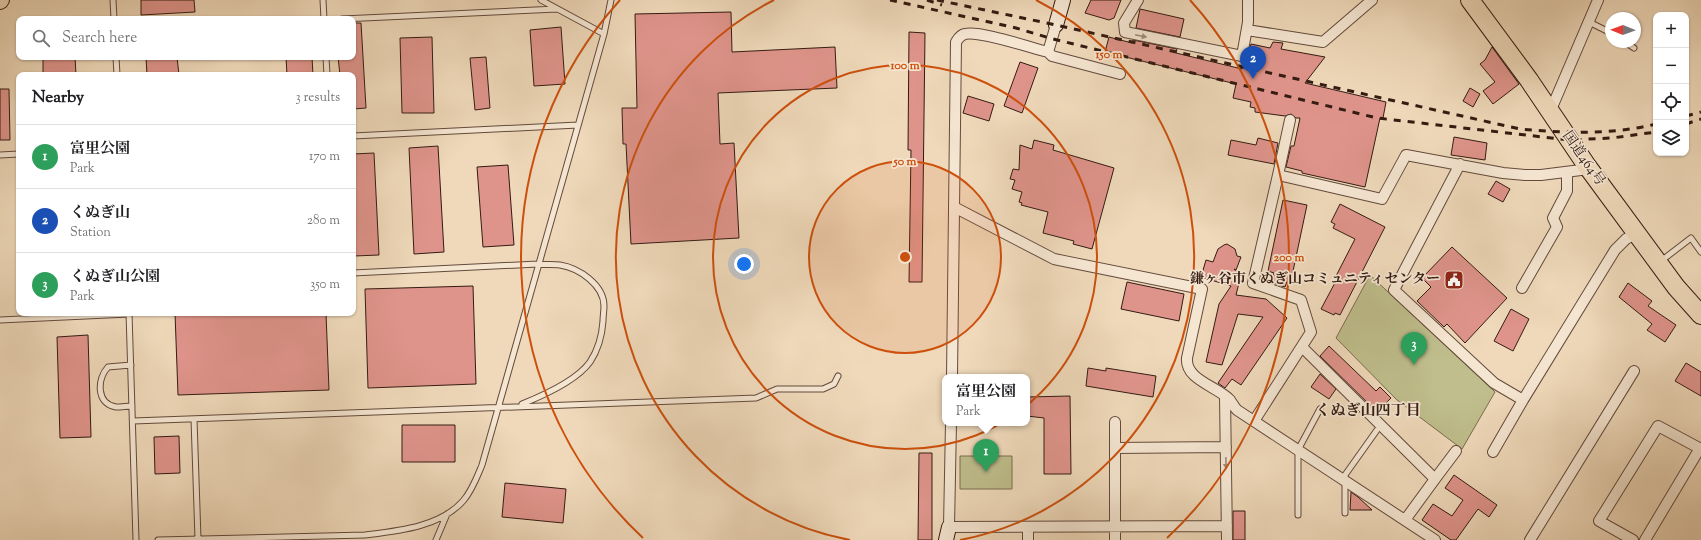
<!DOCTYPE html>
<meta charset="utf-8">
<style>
:root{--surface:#fff;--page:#f6f6f6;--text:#202124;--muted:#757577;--line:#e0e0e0;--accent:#7c3aed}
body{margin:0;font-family:"Sorts Mill Goudy","Noto Serif JP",serif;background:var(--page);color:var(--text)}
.controls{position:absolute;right:12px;top:12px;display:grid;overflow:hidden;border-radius:8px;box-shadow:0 1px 3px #0004}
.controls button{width:36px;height:36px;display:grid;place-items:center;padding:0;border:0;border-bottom:1px solid var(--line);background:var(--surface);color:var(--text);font:20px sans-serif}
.compass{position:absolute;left:1605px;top:12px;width:36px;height:36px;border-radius:50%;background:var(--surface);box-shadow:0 1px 3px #0004;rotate:271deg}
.you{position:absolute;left:744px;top:264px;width:14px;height:14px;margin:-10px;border:3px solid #fff;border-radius:50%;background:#1a73e8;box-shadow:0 0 0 6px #1a73e833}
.badge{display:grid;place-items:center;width:26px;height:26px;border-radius:50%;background:var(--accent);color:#fff;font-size:13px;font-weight:700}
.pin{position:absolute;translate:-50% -33px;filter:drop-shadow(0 1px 2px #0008)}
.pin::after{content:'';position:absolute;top:21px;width:14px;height:12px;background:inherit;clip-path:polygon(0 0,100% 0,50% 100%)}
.popup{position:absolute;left:942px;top:374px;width:88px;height:52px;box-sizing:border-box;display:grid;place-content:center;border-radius:8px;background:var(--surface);filter:drop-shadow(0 1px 3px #0005);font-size:13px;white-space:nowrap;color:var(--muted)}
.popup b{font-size:15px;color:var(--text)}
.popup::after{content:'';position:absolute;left:50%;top:100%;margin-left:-8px;border:8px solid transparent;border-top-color:var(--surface)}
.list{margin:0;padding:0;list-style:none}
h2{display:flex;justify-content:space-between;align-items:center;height:52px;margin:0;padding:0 16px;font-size:17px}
h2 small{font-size:13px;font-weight:400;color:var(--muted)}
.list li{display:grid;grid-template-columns:26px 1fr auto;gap:12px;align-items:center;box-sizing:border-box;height:64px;padding:0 16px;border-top:1px solid var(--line)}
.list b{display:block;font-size:15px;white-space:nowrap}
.list p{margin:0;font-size:13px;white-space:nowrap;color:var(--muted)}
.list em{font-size:13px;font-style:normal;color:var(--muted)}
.icon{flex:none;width:22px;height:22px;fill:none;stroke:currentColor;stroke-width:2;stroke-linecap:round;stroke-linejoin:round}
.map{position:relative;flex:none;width:1701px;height:540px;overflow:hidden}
.search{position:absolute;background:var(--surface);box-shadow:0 1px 3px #0004;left:16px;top:16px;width:340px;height:44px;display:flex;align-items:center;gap:10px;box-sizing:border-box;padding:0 14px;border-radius:8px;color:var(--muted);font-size:15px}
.panel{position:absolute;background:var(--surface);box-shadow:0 1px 3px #0004;left:16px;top:72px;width:340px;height:244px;border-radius:8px}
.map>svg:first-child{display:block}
.green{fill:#bfbe8c;stroke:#7a6c4f}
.building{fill:#df948b;stroke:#341b12}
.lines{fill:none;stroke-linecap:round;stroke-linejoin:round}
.lane-casing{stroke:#634a3c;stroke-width:7}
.street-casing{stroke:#634a3c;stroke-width:12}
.secondary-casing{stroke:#341b12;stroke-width:16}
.primary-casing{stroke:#341b12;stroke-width:18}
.highway-casing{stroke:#341b12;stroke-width:20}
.lane{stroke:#f5e6d2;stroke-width:5}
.street{stroke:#f5e6d2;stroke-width:10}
.secondary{stroke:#f5e6d2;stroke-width:14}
.primary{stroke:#efd9ba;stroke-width:16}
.highway{stroke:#efd9ba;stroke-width:18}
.rail{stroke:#341b12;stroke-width:3;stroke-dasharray:7 7;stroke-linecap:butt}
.oneway{fill:#9e8b7c}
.ring{fill:none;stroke:#cd500d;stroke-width:2}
.labels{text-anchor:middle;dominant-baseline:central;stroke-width:3.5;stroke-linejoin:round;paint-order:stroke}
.street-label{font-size:14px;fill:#341b12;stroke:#f5e6d2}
.poi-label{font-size:14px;font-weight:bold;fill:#341b12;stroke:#f5e6d2;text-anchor:end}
.neighbourhood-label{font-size:15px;font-weight:bold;fill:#341b12;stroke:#f5e6d2}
.centre{fill:#cd500d;stroke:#f5e6d2;stroke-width:2}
.ring-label{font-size:12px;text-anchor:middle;font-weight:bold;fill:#cd500d;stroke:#f5e6d2;stroke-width:3.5;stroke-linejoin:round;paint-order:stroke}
</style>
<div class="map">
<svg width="1701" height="540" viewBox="0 0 1701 540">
<rect width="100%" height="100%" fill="#efd9ba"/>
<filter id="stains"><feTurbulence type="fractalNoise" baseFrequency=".005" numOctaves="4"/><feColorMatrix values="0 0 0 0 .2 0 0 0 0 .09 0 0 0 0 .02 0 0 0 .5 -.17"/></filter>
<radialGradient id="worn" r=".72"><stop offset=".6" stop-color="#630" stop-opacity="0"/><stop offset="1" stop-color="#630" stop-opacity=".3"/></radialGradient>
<path class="green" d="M1370,275L1495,392L1462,449L1397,400L1336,338Z
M960,456H1012V489H960Z"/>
<path class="building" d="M141,0H194L195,12L141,15Z
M1091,0H1121L1114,18L1109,20L1085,13Z
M1140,9L1184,19L1180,37L1136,28Z
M731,12L732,52L835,47L837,88L718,93L720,144L734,143L739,238L631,244L626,144H623L622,108H637L635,14Z
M353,23H361L366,108L353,109V75H340L338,57H353Z
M561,27L565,84L534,86L530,30Z
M909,32L925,33L922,282H909L911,150H908Z
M432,37L434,113H402L400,38Z
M1109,37L1132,43L1133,40L1177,49L1176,53L1242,69L1244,62L1248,58L1251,44L1270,48L1273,42L1283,43L1281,49L1325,57L1305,83L1386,102L1383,118H1380L1365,187L1302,173V171L1286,167L1291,146H1294L1300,118H1296L1291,114L1285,116L1255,112V108L1250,107L1251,102L1233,98L1236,84L1105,52Z
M1492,47L1519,84L1493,104L1483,91L1495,82L1480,64L1485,60Z
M43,57H75L76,75H43Z
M146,57H177L179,75H147Z
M286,57H312L313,75H287Z
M486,57L490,108L475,110L470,58Z
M1020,62L1038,68L1022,113L1004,106Z
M1470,88L1480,94L1473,107L1463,101Z
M0,89H9L10,140H0Z
M968,96L994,104L989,121L963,113Z
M1454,137L1487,143L1485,160L1451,155Z
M1258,138L1278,143L1274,164L1228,155L1231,140L1256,145Z
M1034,140L1054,145L1053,150L1114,168L1092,249L1073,244L1074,241L1043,233L1048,212L1021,205L1022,203L1019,202L1022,192L1012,189L1015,180L1010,179L1013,169L1019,170L1020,145L1032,149Z
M438,146L444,252L414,254L409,148Z
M374,153L379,255L354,256L353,154Z
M508,165L514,245L483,247L477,167Z
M1496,181L1510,189L1503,202L1488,194Z
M1283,200L1307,205L1292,276H1289L1285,287L1270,282L1274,273L1268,271Z
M1340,204L1385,227L1340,315L1335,313L1334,315L1321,309L1337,279L1335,278L1355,239L1333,228L1335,224L1331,222Z
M1227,244L1235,249L1237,256L1241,257L1236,270L1234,269L1241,275L1236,295L1266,299L1287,318L1241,385L1232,379L1225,388L1218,383L1263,317L1238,314L1222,365L1206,362L1219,304L1231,286L1201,277L1206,260L1213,262L1218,249L1224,245Z
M1452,247L1507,298L1465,343L1447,324L1444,327L1417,301L1431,287L1422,278Z
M1127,282L1184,294L1179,321L1121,309Z
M1628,283L1652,301L1648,306L1676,325L1665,342L1647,330L1652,324L1619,297Z
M473,286L476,384L368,388L365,289Z
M1511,309L1529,319L1513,351L1494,341Z
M175,313H326L329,390L178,395Z
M88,335L91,437L60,438L57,337Z
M1329,346L1376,391L1380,387L1391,398L1377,412L1320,356Z
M1686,363L1701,372V396L1675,381Z
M1088,368L1106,371V368L1156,376L1153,397L1086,386Z
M1320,374L1336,389L1329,399L1311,387Z
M1070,396L1071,474H1044V418L1027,416V397Z
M402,425H455V462H402Z
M179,436L180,473L155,474L154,437Z
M919,453H932V540H918Z
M1454,475L1497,505L1489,517L1478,509L1456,540H1451L1422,520L1433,504L1452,516L1463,500L1445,488Z
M505,483L566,489L563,523L502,517Z
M1351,492L1358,497L1372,510H1350Z
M1233,511H1245V540H1233Z"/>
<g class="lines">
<g class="lane-casing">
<path id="lane" d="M113,0L114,19
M323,0L324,19
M541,0L604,34
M342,19L557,9
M1589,22L1611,33
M1625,42L1634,48
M116,57L117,75
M326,57L327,75
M353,136L578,125
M0,155L19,154
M1661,261L1691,238L1701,252
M353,273L538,264C545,265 553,264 560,265C579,268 604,285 604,306C604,311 603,316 603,321C602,336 598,350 590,362C577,380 542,396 522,404
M129,313L136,540
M0,320L129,314
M131,365L108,367C97,379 96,404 116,407C122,407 127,406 132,406
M194,419L198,539
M133,421L756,398L777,389H823L834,384L838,376
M1345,513V475L1377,430
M1298,515V450L1320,409
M158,540L365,535C398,531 440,527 463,501C472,491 477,477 482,465L604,34L611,0
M436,540L447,514"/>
</g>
<g class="street-casing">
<path id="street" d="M1138,0L1124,23L1125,32L1242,56L1248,22V0
M1247,30L1323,42L1372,0
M1048,52L1052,56L1120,74
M1550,112L1598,0
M1460,164L1394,290L1494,383L1523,400
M1278,175L1290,120
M954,207L1054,259L1202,289L1187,358C1185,380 1217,386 1230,400C1232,403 1234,407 1237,410L1435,540
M1522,288L1557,227L1553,218L1567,191V172
M1302,347L1435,479L1405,520
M952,377L956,42C958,39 960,35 965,34C979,30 1031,48 1048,52L1056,25
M1225,396L1227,540
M1254,421L1311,332L1301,300L1253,283L1278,175L1382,199L1406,155L1503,173L1525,175H1541L1581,170L1587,166
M951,423L949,527L1227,526
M1115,448L1226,447
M1493,452L1523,400L1615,250L1626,239L1637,233
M1435,479L1456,451
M1028,527V540
M1115,540V422
M1530,540L1634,371
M1633,540L1599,521L1658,426L1701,449
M1645,540L1700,448"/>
</g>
<g class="secondary-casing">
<path id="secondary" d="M1056,25L1063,0
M946,540L949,527"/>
</g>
<g class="primary-casing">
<path id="primary" d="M0,1L1,0"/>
</g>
<g class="highway-casing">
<path id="highway" d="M1470,0L1529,80L1587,166L1676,287L1701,315"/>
</g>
<use href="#lane" class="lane"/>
<use href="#street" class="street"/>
<use href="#secondary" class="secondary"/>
<use href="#primary" class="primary"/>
<use href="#highway" class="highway"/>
<path class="rail" d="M890,0L1016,28L1053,39L1377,118L1569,140L1612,138L1656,132
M927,0L942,5
M937,0L1056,25L1520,129C1565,133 1612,135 1656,124
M1686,116L1701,112
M1686,124L1701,119"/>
</g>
<defs><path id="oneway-solid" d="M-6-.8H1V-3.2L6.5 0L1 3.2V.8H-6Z"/></defs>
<g class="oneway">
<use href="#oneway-solid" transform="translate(1141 36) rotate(12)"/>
<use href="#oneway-solid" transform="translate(1226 463) rotate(89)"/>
</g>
<circle cx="905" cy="257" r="96" fill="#cd500d" fill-opacity=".12"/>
<g class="ring">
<circle cx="905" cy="257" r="96"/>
<circle cx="905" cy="257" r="192"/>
<path d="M850 540A288 288 0 0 1 774 0M1036 0A288 288 0 0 1 960 540"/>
<path d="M643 538A384 384 0 0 1 620 0M1190 0A384 384 0 0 1 1167 538"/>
</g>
<defs>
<g id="civic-square" transform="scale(1)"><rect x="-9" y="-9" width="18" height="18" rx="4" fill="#8f2418" stroke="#f5e6d2"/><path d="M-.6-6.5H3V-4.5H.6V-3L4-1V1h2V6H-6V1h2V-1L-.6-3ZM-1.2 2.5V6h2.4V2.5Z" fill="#fff"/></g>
</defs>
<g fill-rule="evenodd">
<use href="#civic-square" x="1454" y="280"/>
</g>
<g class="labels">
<g class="street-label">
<text transform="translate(1583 159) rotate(55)">国道464号</text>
</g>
<g class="poi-label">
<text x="1440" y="280">鎌ヶ谷市くぬぎ山コミュニティセンター</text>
</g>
<g class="neighbourhood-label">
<text x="1368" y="411">くぬぎ山四丁目</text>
</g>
</g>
<circle cx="905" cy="257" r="6" class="centre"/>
<g class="ring-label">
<text x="1109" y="58">150 m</text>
<text x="905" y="69">100 m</text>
<text x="905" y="165">50 m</text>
<text x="1289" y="261">200 m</text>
</g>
<rect width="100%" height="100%" filter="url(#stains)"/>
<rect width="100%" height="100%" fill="url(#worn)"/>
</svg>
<div class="controls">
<button>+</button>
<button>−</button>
<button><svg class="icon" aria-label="locate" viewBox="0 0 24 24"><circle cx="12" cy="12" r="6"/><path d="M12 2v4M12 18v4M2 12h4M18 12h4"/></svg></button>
<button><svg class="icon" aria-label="layers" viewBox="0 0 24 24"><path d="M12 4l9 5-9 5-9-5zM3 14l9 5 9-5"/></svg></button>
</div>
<svg class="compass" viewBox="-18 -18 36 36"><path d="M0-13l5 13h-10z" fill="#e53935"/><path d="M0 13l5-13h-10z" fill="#757577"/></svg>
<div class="you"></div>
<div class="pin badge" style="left:986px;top:472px;background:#2e9e5b">1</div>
<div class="popup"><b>富里公園</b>Park</div>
<div class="pin badge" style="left:1253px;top:79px;background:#1a4fb4">2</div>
<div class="pin badge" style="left:1414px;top:365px;background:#2e9e5b">3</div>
<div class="search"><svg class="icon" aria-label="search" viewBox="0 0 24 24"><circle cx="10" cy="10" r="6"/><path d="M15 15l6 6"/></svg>Search here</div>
<section class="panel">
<h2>Nearby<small>3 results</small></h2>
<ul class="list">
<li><span class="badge" style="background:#2e9e5b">1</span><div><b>富里公園</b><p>Park</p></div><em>170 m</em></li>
<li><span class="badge" style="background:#1a4fb4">2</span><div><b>くぬぎ山</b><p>Station</p></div><em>280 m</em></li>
<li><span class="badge" style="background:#2e9e5b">3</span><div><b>くぬぎ山公園</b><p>Park</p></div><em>350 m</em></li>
</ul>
</section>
</div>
